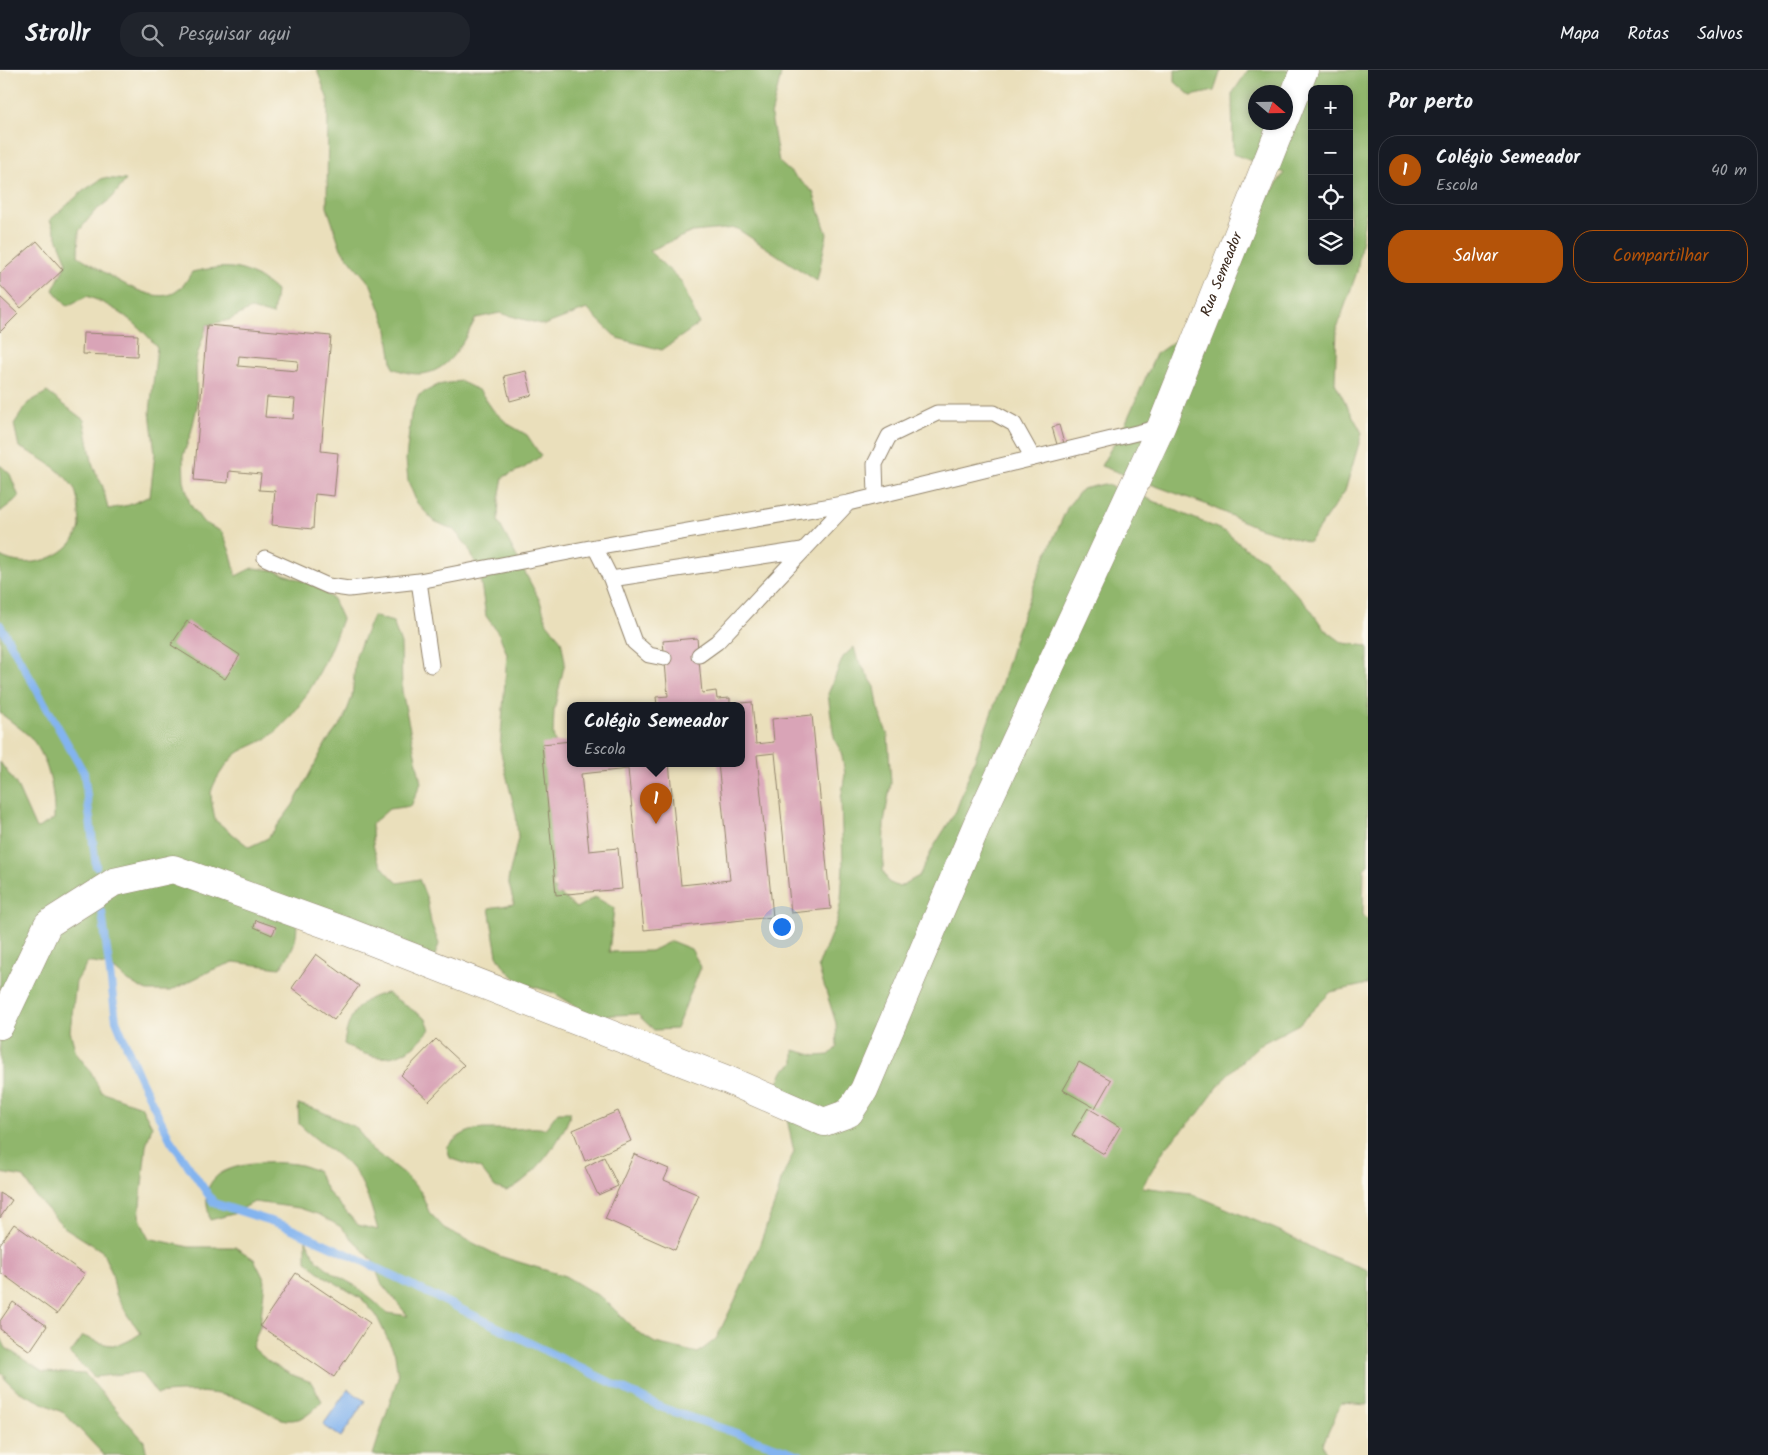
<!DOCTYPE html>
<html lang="pt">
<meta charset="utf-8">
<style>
:root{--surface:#171b24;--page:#20242c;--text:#f1f3f6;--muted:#9ea1a6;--line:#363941;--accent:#b45309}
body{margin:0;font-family:Kalam,sans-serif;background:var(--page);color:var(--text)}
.controls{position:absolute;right:15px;top:15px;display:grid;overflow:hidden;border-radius:10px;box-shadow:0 2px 8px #0003}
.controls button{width:45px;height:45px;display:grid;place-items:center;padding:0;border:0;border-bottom:1px solid var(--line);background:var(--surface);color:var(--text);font:25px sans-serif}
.compass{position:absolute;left:1248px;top:15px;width:45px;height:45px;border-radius:50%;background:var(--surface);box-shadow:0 2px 8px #0003;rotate:110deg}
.you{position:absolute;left:781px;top:856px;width:18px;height:18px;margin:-12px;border:4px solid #fff;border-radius:50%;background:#1a73e8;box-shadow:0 0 0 8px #1a73e833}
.badge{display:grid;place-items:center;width:32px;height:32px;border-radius:50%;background:var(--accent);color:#fff;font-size:16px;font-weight:700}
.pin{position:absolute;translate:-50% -41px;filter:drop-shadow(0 1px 2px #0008)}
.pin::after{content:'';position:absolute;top:26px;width:18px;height:15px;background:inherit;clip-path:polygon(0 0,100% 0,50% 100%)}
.popup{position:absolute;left:567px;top:632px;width:178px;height:65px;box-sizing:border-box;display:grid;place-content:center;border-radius:10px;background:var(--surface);filter:drop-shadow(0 1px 4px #0005);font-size:16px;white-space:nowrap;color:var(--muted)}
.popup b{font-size:19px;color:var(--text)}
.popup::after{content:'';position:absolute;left:50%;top:100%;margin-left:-10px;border:10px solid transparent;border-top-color:var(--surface)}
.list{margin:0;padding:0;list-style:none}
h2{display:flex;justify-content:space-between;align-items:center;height:65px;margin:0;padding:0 20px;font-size:21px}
h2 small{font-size:16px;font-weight:400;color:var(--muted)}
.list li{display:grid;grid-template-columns:32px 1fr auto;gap:15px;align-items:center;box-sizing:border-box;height:70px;margin:0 10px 10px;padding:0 10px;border:1px solid var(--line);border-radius:20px}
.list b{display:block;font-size:19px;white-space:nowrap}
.list p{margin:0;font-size:16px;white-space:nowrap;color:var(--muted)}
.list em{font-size:16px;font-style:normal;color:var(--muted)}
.actions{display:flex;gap:10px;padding:15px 20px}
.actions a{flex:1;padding:11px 0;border:1px solid var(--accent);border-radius:20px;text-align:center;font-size:18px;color:var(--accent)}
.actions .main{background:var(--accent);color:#fff}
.icon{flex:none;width:28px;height:28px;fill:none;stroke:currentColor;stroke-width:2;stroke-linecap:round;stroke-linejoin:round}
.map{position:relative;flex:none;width:1368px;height:1385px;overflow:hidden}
header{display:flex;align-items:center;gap:30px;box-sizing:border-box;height:70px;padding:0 25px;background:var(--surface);border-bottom:1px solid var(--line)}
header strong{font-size:24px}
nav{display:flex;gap:28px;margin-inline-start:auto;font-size:18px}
.search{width:350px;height:45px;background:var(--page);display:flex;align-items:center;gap:12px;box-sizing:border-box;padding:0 18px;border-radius:20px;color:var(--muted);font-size:19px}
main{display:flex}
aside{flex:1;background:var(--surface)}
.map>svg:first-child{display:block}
.forest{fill:#90b66c;stroke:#667045;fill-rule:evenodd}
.water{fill:#83b4ef;stroke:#5f6f86}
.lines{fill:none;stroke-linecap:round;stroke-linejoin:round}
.stream{stroke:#83b4ef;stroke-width:8}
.building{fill:#d9a4b7;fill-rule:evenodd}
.lane-casing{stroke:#92846c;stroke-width:17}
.street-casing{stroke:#92846c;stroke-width:29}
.lane{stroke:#fff;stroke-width:15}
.street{stroke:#fff;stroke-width:28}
.labels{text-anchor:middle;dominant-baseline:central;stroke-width:4;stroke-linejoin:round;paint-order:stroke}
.street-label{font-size:15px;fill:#3b2a1e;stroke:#fbf7ec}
</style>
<header>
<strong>Strollr</strong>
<div class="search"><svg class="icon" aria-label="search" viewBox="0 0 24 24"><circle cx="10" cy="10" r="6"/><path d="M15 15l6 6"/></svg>Pesquisar aqui</div>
<nav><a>Mapa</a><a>Rotas</a><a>Salvos</a></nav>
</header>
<main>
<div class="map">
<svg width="1368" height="1385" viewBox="0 0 1368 1385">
<rect width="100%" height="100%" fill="#fbf7ec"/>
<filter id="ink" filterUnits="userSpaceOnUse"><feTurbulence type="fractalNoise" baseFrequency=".02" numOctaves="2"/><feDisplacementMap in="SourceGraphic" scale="10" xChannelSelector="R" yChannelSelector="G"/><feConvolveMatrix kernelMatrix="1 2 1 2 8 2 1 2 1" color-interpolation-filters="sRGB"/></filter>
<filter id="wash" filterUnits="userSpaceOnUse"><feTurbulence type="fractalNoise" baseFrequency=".0096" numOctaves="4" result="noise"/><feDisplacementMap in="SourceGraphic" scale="20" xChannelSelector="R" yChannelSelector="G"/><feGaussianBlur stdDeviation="1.12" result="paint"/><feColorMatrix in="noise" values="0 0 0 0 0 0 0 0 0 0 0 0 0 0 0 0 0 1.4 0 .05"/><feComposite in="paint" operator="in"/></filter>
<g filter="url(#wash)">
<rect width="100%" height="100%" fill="#eadfbb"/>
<path class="forest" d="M317,0H782L771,46L779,92L813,122L827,164L817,211L736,158L692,162L649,181L681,211L699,254L662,280L617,268L587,239L544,255L500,243L476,248C457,284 440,318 393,298L386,254L371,215L341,179L327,137L328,30Z
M1175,0H1221L1214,21L1191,26L1175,12Z
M1248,0H1368V141L1366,142L1357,202L1337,258L1335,313L1362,363L1345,421L1309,472L1256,457L1205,434L1101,396L1127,350L1156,284L1204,251L1255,147L1284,103L1233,84L1232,24ZM1312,19H1349V191H1312ZM1256,22H1286V52H1256Z
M103,108L126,110L112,128L94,142L79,161L78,186C100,198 154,241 178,220C184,216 188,208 192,202C228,194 248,195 276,221L273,245L251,239L229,250L207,255L196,289L197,337L191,363L183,386L184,411L190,434L203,452L222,462L231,484L236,506L252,498L273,500L314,515L333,529L342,549C328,588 310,628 280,658C268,670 255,674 241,681C231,686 212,712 211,724C211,732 214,742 215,750L249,777L268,768L293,735L326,673L344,649L352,627L356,585L373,546L393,552L401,574L402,621L421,713L411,736L389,739L372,754C372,783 376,793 398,813L419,809L427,829L431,853L439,874L432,894L336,847L318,835L296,834C298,864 298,874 280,898L234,892L212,900L170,921H147L128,911L111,896L88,892L76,912L70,961L76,983L91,1002L101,1022L141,1036L152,1056L146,1076L139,1145L148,1168L189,1177H235L254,1189L265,1211L260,1256L252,1277L269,1292L290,1304L311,1312L322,1331C312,1342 304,1351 287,1350C279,1350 258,1336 248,1332C220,1321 186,1320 157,1324L140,1302L94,1307L70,1284L83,1266C110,1277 117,1280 141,1263L128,1246L116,1224L112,1203L102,1181L64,1157L35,1126L24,1107L0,1103V692L16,714L36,759L54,749C55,722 48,684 28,665C19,657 9,650 0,643V486C27,501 68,489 79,460C81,455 79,446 79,441C78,433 77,421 72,415C58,397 38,386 19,377L14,354L28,333L47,322L84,350L93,396L103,417L108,439L129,435L150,426L155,383L150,342L157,277C138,253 116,237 87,226L67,236L53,220L67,192L50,150L83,121Z
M460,311L480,321L493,340L508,354L527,365L541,386L524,398L503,407L499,429L498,451L540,531L547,553L561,570L565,592L554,640L553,664L558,686L559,796L552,817L576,838L595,827L614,838L609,882L651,881L671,871L691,879L701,897L676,959L654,960L637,944L592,946L554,923L519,912L504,897L497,885L489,838L514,834L508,810L518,768L516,745L500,679L507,584L499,564L486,546L479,501L468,477L454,460L434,451L417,433L408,411L406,389L411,344L419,325L438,315Z
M0,395L10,404L19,427L0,442Z
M1104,414L1144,427L1226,462L1245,478L1265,490L1310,539L1324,559L1343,573L1368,576V795L1364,799L1363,847L1368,849V914L1331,922L1299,954L1259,975L1226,1006L1198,1044L1165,1078L1142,1117L1190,1123L1280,1161L1320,1182L1368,1200V1335L1341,1333L1323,1374L1326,1385H373L398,1307L395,1284L376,1245L362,1229L324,1206L306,1191V1170L317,1190L334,1204L354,1215L388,1243L408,1246L381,1213L373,1191L341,1157L320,1145L299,1138L254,1132L233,1144L210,1150C207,1136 203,1121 214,1109C228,1092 275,1091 295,1094C303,1095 310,1098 317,1101L328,1122L358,1155L378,1160C372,1140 365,1111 350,1096C334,1081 315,1070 299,1054L298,1034L318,1040L357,1058L369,1077L404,1104L421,1122L429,1142L444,1158L499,1186L565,1206L604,1229L636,1261L655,1273L698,1283L716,1269L740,1220L758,1179L778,1124L781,1110L794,1082L785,1039L776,1017L784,1000L794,993V980L816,986L829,985L837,977L836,953L818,896L837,850L841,830L843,796L841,729L845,704L841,681L835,671L833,661L828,624L843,587L854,577L857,588L875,617L879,641L888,666L891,713L884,752L883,800L888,812L899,817L919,806L933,778L956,741L999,622L1017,561L1042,494L1068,436L1082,419Z
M387,923L426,949L430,959C405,992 379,995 344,974C348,946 358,928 387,923Z
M558,1042H571C564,1068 531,1112 506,1121L495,1117L481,1099L450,1088L447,1077C469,1054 482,1060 511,1059C523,1059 532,1056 545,1059Z
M0,1266L6,1278L43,1302L85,1304L144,1371L147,1385H104L64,1343L18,1321L3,1307H7L0,1303Z"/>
<path class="water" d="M348,1319L365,1331L341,1367L323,1355Z"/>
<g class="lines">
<path class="stream" d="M0,555L84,703L96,796
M102,842L116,950L139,1006L171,1071L214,1133L283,1155L352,1186L663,1338L800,1385"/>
</g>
<g id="blocks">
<path class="building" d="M37,171L63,200L21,238L0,215V203Z
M0,227L18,244L0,262Z
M207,255L331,266L321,381L338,383L334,426L315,424L313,459L272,455L275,421L259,420L261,404L229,401L228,413L194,410ZM239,286L298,291L297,301L238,296ZM267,327L295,329L293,349L265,347Z
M83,263L138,265L137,286L82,284Z
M526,301L532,325L510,331L504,306Z
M1059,355L1065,377L1058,378L1052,357Z
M187,551L240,585L225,609L171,575Z
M697,568L702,623L716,621L717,629L730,628V635H657L656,627L668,626L663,571Z
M752,632L756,674L774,672L772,649L812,645L831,839L791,843L775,683L757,685L773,847L644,860L628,699L581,704L589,781L618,778L622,819L556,825L542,674L571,671V693H669L681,815L730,810L718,693H741V635L731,634Z
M256,850L276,857L272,865L254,857Z
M316,884L359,916L334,950L292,918Z
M436,969L464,995L429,1031L401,1005Z
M1079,992L1111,1010L1095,1038L1063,1020Z
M1088,1038L1120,1057L1104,1084L1072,1065Z
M618,1041L631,1071L585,1091L573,1060Z
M634,1084L669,1099L664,1110L699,1125L675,1180L605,1149Z
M604,1087L618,1116L598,1125L585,1097Z
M0,1123L12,1130L0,1148Z
M14,1154L85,1204L57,1244L0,1202V1174Z
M296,1203L370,1253L334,1307L260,1256Z
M13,1232L47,1256L30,1281L0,1259V1251Z"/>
</g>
</g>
<g filter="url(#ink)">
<use href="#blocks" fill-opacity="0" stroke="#92846c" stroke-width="1"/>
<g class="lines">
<g class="lane-casing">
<path id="lane" d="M876,426L875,394L889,366L937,343H994L1014,354L1033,388
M595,477L611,509L634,572L649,585L664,588
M265,488L328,516L349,519L419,511L595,477L848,433L1161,357
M611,509L802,480
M419,511L431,595
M699,585L717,572L848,433"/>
</g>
<g class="street-casing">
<g id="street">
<path d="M1286,46L1304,0"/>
<path id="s1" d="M0,955L48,854L114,812L173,799L348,862L728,1010L824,1052L849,1043L864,1020L978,752L1161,357L1283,52"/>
</g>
</g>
<use href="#lane" class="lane"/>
<use href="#street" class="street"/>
</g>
</g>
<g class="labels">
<g class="street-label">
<text stroke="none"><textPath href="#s1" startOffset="1894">Rua Semeador</textPath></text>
</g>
</g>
</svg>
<div class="controls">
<button>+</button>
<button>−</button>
<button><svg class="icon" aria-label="locate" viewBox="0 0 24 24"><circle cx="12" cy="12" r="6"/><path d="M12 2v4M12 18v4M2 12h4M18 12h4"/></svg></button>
<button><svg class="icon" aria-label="layers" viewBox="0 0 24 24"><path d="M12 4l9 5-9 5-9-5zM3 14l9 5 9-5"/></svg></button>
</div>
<svg class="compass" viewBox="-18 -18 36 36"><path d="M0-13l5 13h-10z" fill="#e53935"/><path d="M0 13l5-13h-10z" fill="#9ea1a6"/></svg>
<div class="you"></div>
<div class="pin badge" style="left:656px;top:754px">1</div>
<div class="popup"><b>Colégio Semeador</b>Escola</div>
</div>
<aside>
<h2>Por perto<small></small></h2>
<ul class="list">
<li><span class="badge">1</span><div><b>Colégio Semeador</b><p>Escola</p></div><em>40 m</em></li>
</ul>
<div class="actions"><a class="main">Salvar</a><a>Compartilhar</a></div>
</aside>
</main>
